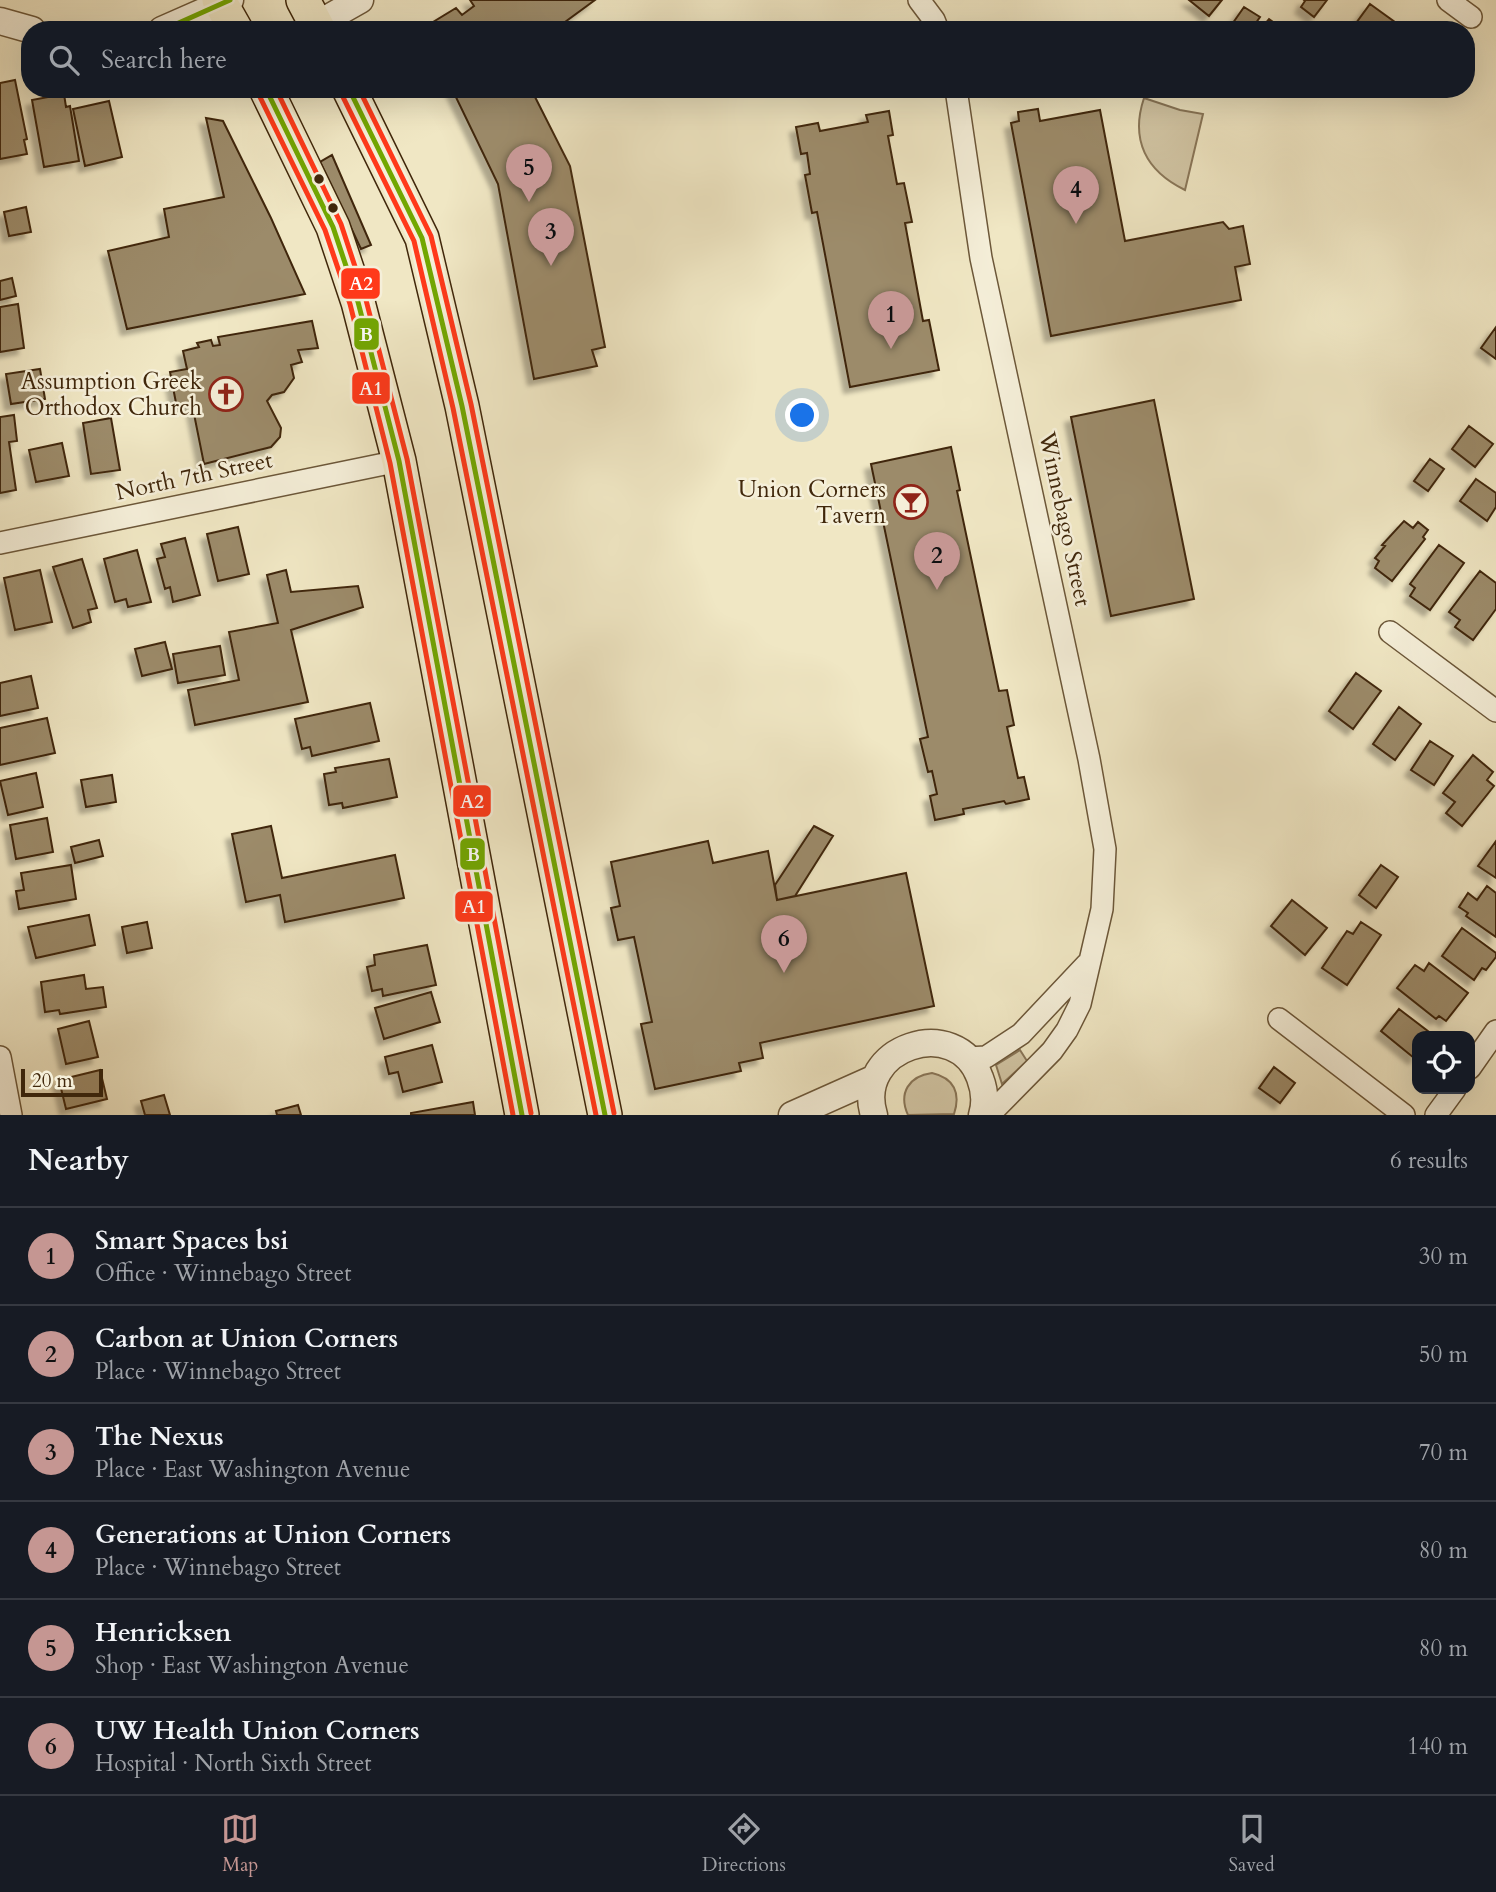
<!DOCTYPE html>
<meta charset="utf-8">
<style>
:root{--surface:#171b24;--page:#20242c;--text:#f1f3f6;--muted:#9ea1a6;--line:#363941;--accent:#c59692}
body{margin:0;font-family:Cardo,serif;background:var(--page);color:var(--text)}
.controls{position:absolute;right:21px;bottom:21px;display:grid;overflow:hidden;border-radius:14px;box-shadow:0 7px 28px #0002}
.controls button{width:63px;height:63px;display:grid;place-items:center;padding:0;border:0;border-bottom:2px solid var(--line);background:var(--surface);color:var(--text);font:35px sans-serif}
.scale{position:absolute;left:21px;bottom:18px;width:82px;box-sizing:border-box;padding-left:7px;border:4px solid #40270b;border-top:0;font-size:19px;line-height:24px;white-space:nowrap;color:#40270b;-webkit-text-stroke:5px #f5efd9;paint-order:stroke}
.you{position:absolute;left:803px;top:416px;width:24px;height:24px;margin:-18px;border:5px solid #fff;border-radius:50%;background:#1a73e8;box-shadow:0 0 0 10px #1a73e833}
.badge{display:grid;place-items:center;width:46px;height:46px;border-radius:50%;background:var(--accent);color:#111;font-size:23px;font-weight:700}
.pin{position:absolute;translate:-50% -58px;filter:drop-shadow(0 2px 4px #0008)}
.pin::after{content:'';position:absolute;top:37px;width:24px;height:21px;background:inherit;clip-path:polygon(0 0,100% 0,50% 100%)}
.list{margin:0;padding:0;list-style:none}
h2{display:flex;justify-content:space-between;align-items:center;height:91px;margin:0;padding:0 28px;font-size:30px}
h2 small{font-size:23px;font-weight:400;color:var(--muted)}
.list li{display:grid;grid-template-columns:46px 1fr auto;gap:21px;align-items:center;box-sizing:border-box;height:98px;padding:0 28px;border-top:2px solid var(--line)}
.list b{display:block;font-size:26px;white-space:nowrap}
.list p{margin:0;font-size:23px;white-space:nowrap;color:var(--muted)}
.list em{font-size:23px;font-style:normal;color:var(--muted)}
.icon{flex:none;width:38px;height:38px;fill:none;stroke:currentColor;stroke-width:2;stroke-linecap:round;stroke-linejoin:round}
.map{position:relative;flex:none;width:1496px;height:1115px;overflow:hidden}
.search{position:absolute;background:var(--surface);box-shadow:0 7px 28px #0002;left:21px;right:21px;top:21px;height:77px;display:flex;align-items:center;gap:18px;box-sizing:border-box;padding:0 24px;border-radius:28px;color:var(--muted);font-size:26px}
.sheet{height:679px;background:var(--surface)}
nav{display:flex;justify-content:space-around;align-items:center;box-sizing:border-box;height:98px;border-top:2px solid var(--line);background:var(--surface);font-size:19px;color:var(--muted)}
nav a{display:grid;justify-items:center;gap:4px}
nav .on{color:var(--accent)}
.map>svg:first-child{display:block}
.green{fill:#d2c6a5;stroke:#897658;stroke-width:2}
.building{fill:#9c8b6b;stroke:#40270b;stroke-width:2;filter:url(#shadow)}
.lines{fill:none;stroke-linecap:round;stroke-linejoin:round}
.minor-casing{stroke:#6c5739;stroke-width:24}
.tertiary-casing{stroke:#6c5739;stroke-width:29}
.primary-casing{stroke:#40270b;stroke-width:36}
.minor{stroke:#f5efd9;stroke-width:21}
.tertiary{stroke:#f5efd9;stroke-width:26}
.primary{stroke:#f0e7c4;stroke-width:33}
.bus-1-casing{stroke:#f5efd9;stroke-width:10}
.bus-2-casing{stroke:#f5efd9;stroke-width:10}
.bus-3-casing{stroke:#f5efd9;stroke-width:10}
.bus-1{stroke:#72a701;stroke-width:5}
.bus-2{stroke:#ff391a;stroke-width:5}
.bus-3{stroke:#ff391a;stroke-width:5}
.bus-dot{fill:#40270b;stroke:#f5efd9;stroke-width:2.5}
.labels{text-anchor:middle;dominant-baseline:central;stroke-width:5;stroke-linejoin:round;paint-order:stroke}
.poi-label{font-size:23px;fill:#40270b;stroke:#f5efd9;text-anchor:end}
.street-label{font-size:23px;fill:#40270b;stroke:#f5efd9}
.line-badge{stroke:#f5efd9;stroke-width:2.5}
.badge-label{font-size:19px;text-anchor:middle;font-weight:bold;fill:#fff}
</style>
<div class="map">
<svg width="1496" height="1115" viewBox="0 0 1496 1115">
<defs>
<filter id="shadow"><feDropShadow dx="-6" dy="6" stdDeviation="2" flood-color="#0004"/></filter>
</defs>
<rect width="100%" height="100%" fill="#f0e7c4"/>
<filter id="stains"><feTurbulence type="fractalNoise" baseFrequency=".00286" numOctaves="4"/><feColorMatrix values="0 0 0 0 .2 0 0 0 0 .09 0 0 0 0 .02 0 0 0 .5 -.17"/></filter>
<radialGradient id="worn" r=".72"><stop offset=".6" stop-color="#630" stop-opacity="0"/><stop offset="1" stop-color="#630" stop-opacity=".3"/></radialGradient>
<path class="green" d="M1144,98L1180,110L1203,114L1185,190C1146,171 1130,140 1144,98Z
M1020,1050L1027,1061L1002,1084L996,1065Z
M932,1073C954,1078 961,1093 954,1114L908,1115C898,1093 909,1076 932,1073Z"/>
<path class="building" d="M470,0H595L554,30H420L456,8L462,15L474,6Z
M1189,0H1222L1209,16Z
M1304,0H1327L1314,17L1301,7L1305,1Z
M1370,4L1399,25L1395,30H1351Z
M1244,7L1260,17L1251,30H1228Z
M1269,19L1284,30H1260Z
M15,80L27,139L24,140L27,154L0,159V83Z
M452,89H531L570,166L605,347L592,350L597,366L534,379L498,184Z
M64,94L66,107L70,106L79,161L44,167L32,100Z
M109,101L122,157L85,166L73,109Z
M1038,109L1040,121L1100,110L1125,241L1223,222L1229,229L1243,226L1250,264L1235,267L1241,300L1051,336L1011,123L1019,121L1018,112Z
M889,111L893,135L888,136L897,184L904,183L912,222L905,223L923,321L929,320L939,370L850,387L817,212L812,213L805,175L810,174L807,153L801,154L796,127L818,123L820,131L868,122L866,115Z
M206,118L223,121L271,218L305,294L127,329L108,251L169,237L164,209L224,197Z
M332,155L371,245L361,249L320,162Z
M26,207L31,232L9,236L4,212Z
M12,278L16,296L0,300V281Z
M18,304L24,348L0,352V307Z
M312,321L318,348L298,350L302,362L291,365L294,378L284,392L272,395L267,401L281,428L280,437L271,447L204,464L192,404L177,408L170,372L187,369L183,351L199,347L197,343L211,340L213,346L220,345L218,337Z
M1496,327V359L1481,348Z
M40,369L45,399L11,404L6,374Z
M1154,400L1194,599L1111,616L1071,417Z
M14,415L17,441L9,442L16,490L0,493V417Z
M111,418L120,470L91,474L83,423Z
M1469,426L1493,444L1475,467L1452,449Z
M62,443L69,476L36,482L29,450Z
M951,447L960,490L957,491L999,691L1007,690L1014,725L1007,727L1018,778L1024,777L1029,799L1006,804L1004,801L963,809L964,814L935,820L930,796L937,794L932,771L928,772L920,739L928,737L871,464Z
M1430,459L1444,469L1428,491L1414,481Z
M1476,479L1496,493V507L1487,521L1460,501Z
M1404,521L1413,528L1418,522L1428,530L1423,537L1425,539L1392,581L1375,568L1379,561L1375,558L1385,546L1382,545Z
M238,527L249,574L218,581L207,534Z
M185,538L200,595L173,602L170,587L165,589L157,559L165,557L161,544Z
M1439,545L1464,563L1430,610L1410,596L1415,588L1410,584Z
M137,550L151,602L128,607L126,599L115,602L104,559Z
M82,559L97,608L88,610L91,622L73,628L53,567Z
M40,570L52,622L15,630L4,578Z
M286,570L291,592L358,586L363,607L291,630L308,702L195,725L188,690L239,680L229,632L278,623L267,575Z
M1480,571L1496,583V609L1473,640L1455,627L1460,620L1449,612Z
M165,642L172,669L142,676L135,649Z
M220,646L225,675L178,683L173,654Z
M1356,673L1381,691L1353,729L1329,711Z
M31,676L38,708L0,716V683Z
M370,703L379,741L312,756L310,747L302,749L295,719Z
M1399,707L1421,724L1395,760L1373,744Z
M47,718L55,753L0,765V728Z
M1430,741L1453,756L1434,785L1411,770Z
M1473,755L1493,772L1487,780L1494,786L1462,826L1446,813L1455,802L1443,793Z
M389,759L397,797L343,808L342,803L329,805L324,774L336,772L335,768Z
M36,773L43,807L8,815L0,781Z
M112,775L116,802L86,807L81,780Z
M47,818L53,852L16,859L10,825Z
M271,826L282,878L395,855L404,898L285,922L280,895L246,902L232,834Z
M814,826L833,836L795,896L777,900L775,885Z
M99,840L103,856L75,863L71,847Z
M708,841L713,863L768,851L777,900L906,873L934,1006L760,1043L763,1058L739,1063L741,1071L655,1089L641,1024L652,1022L634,937L618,940L611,908L620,906L611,862Z
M1496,841V878L1478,866Z
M71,865L76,899L19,909L16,891L24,890L21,873Z
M1381,865L1398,877L1376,908L1359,895Z
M1487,886L1496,893V937L1466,916L1468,913L1459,907L1468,893L1477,900Z
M1292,900L1327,928L1305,955L1271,926Z
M89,915L95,945L36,958L28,927Z
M147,922L152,948L127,953L122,927Z
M1361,922L1381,935L1347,985L1322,968L1347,931L1353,934Z
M1462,928L1496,953V957L1486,970L1482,968L1474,980L1442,956Z
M427,945L436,985L383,996L382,989L372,991L367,967L375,965L374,955Z
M1429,963L1468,993L1446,1021L1439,1016L1436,1019L1397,988L1415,965L1424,971Z
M84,975L86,989L103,987L106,1007L60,1014L59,1010L45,1012L41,982Z
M431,992L440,1022L384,1039L375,1008Z
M1399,1009L1433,1035L1417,1036V1055L1414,1058L1381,1031Z
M89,1021L98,1057L66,1064L58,1029Z
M432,1045L442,1082L403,1092L398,1072L389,1074L385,1057Z
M1274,1067L1295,1083L1280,1103L1259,1088Z
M100,1070L107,1099L66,1109L59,1080Z
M164,1095L170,1115H145L141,1101Z
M473,1102L475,1115H411V1113Z
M298,1105L301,1115H277L276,1111Z"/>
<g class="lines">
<g class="minor-casing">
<path id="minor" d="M919,0L934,20L938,30
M1448,0L1471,17
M956,89L981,258L1089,759L1105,849L1102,909L1080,1004L1067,1030L1052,1051L989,1115
M0,543L399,461
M1390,632L1496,711
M1279,1019L1404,1115
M0,1057L11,1115
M967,1058L986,1057L1021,1034L1087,964
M1470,1068L1496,1031
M1436,1115L1455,1089"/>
</g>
<g class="tertiary-casing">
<path id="tertiary" d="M0,21L32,30
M162,30L230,0
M307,30L360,0
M792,1115L875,1078
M874,1115C853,1047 957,1013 980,1078C985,1091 986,1102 982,1115"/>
</g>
<g class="primary-casing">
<path id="primary" d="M219,0L236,30
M303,0L319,30
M266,89L333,227L358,302L399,461L522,1115
M349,89L422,238L462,406L605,1115"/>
</g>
<use href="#minor" class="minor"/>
<use href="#tertiary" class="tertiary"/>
<use href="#primary" class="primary"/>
<g class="bus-1-casing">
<path id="bus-1" d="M163,30L230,0
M266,89L333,227L358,302L399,461L522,1115
M349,89L422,238L462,406L605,1115"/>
</g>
<g class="bus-2-casing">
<path id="bus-2" d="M258,93L325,230L350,304L390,463L513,1115
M341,93L414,241L453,408L596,1115"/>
</g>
<g class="bus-3-casing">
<path id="bus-3" d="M276,89L341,224L366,300L407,459L531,1113
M359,89L431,236L471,404L614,1113"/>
</g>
<use href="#bus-1" class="bus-1"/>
<use href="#bus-2" class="bus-2"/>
<use href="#bus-3" class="bus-3"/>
</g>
<defs>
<g id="church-ring" transform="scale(1.75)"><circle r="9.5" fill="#f5efd9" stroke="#8f2418" stroke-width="1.5"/><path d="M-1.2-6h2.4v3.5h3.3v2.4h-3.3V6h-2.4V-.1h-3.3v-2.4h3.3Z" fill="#8f2418"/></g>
<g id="bar-ring" transform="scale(1.75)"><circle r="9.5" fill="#f5efd9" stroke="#8f2418" stroke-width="1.5"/><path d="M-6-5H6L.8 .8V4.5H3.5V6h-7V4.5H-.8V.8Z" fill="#8f2418"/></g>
</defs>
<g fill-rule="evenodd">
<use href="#church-ring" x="226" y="394"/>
<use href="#bar-ring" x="911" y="502"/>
</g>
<g class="bus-dot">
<circle cx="319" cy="179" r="6"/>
<circle cx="333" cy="208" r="6"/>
</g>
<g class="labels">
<g class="poi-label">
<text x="202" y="381">Assumption Greek<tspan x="202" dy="26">Orthodox Church</tspan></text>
<text x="886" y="489">Union Corners<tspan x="886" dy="26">Tavern</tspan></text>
</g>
<g class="street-label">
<text transform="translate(194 476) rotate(-12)">North 7th Street</text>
<text transform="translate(1065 519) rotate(78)">Winnebago Street</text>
</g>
</g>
<g class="line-badge">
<rect x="340" y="267" width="41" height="33" rx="7" fill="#ff391a"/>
<rect x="353" y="317" width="27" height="34" rx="7" fill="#72a701"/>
<rect x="351" y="371" width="40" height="34" rx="7" fill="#ff391a"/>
<rect x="452" y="784" width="40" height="34" rx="7" fill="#ff391a"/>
<rect x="459" y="837" width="27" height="34" rx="7" fill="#72a701"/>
<rect x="454" y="890" width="40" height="33" rx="7" fill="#ff391a"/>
</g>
<g class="badge-label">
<text x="361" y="290">A2</text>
<text x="366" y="341">B</text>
<text x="371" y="395">A1</text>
<text x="472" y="808">A2</text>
<text x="473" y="861">B</text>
<text x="474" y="913">A1</text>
</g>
<rect width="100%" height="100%" filter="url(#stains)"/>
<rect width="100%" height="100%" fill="url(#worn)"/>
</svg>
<div class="controls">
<button><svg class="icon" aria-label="locate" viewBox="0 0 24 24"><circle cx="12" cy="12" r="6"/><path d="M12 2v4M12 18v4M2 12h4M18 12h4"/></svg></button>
</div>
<div class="scale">20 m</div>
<div class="you"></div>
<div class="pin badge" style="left:891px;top:349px">1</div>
<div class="pin badge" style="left:937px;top:590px">2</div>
<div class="pin badge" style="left:551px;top:266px">3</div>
<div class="pin badge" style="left:1076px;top:224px">4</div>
<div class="pin badge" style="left:529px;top:202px">5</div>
<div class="pin badge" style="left:784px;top:973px">6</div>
<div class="search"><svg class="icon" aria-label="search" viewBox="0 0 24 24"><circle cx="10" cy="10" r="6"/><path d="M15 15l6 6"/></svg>Search here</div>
</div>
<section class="sheet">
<h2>Nearby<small>6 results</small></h2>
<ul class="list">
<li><span class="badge">1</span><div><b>Smart Spaces bsi</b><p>Office · Winnebago Street</p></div><em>30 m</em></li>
<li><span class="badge">2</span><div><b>Carbon at Union Corners</b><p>Place · Winnebago Street</p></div><em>50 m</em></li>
<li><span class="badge">3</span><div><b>The Nexus</b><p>Place · East Washington Avenue</p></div><em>70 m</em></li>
<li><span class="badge">4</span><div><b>Generations at Union Corners</b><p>Place · Winnebago Street</p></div><em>80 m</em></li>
<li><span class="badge">5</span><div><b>Henricksen</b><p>Shop · East Washington Avenue</p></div><em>80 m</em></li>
<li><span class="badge">6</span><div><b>UW Health Union Corners</b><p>Hospital · North Sixth Street</p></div><em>140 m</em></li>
</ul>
</section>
<nav>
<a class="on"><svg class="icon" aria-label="map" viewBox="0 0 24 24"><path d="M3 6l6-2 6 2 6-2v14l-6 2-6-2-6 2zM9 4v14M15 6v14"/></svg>Map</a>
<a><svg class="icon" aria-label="directions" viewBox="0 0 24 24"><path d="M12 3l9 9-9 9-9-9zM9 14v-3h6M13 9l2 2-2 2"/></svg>Directions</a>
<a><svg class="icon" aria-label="saved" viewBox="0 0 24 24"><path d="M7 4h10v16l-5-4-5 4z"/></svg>Saved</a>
</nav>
